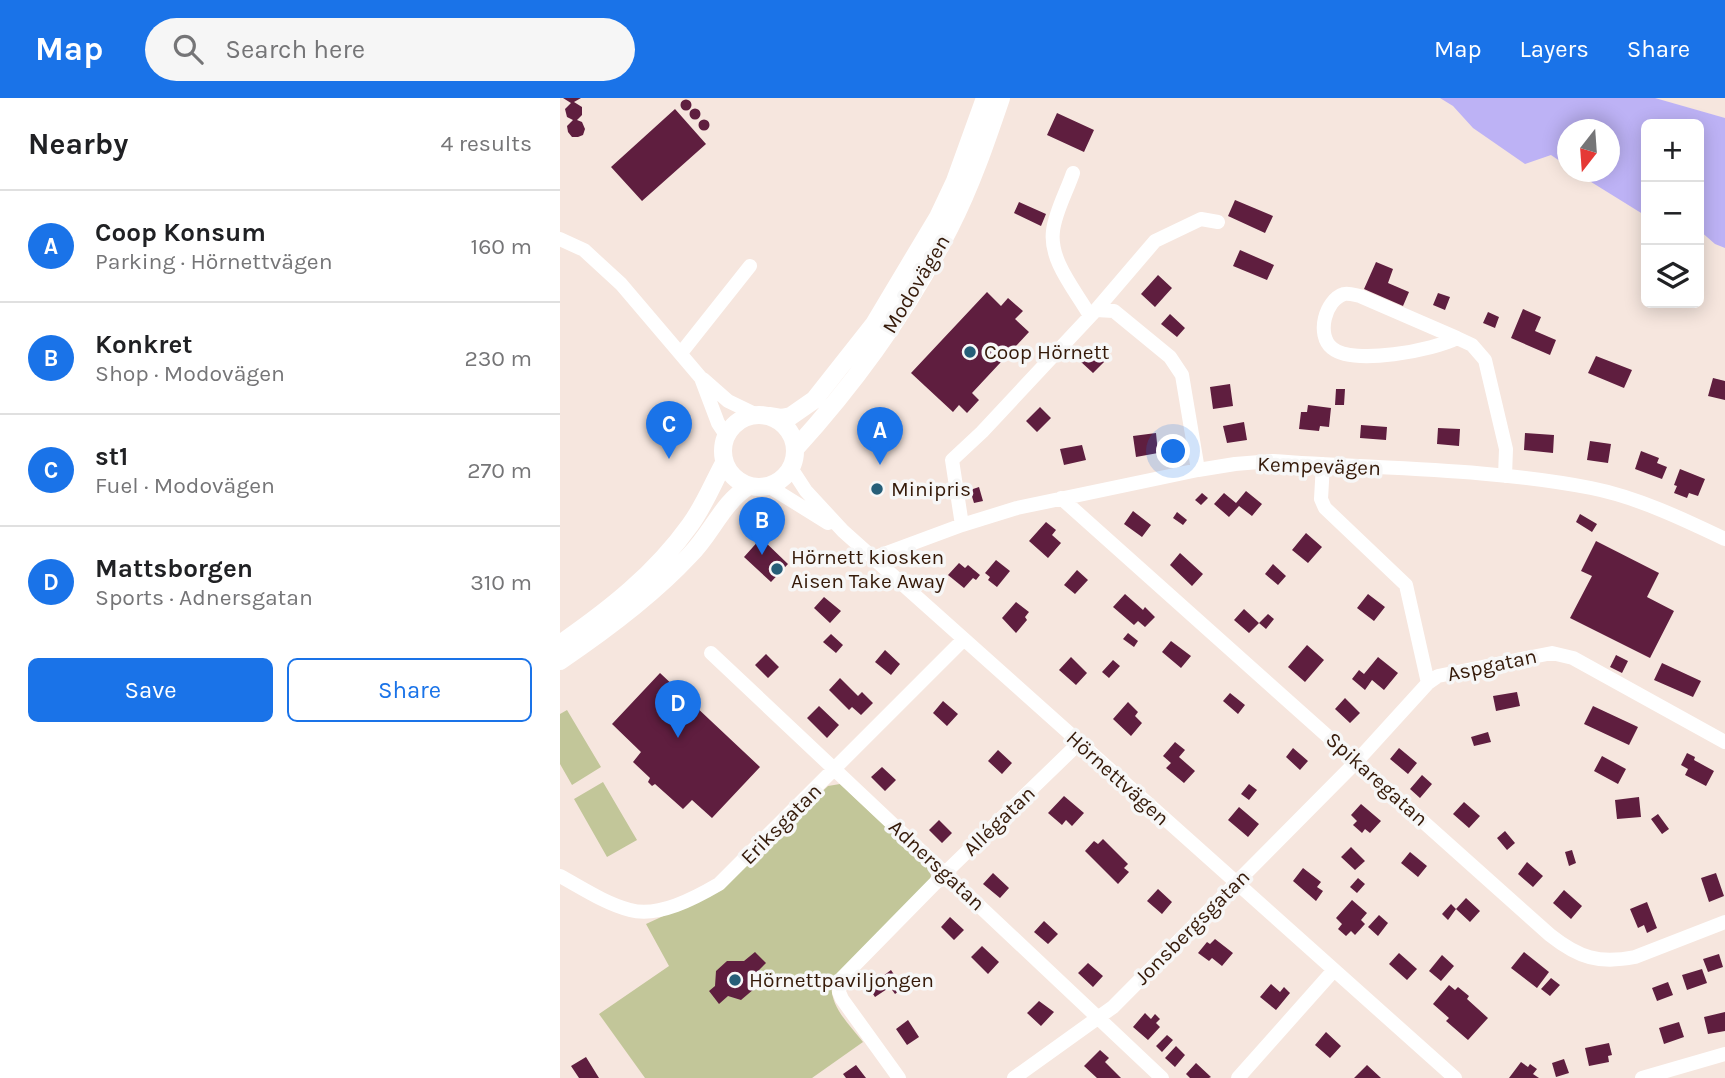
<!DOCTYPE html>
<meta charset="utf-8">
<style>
:root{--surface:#fff;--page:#f6f6f6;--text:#202124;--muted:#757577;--line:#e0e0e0;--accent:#1a73e8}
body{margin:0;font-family:Karla,sans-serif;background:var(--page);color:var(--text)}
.controls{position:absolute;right:21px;top:21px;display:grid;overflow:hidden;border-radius:10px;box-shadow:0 4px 18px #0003}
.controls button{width:63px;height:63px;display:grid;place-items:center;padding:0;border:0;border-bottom:2px solid var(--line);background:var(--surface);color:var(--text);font:35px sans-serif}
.compass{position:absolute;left:997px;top:21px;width:63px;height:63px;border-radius:50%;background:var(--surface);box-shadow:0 4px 18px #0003;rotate:197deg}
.you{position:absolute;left:614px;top:354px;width:24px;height:24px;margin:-18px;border:5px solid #fff;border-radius:50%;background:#1a73e8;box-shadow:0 0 0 10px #1a73e833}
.badge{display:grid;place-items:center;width:46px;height:46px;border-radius:50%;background:var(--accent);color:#fff;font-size:23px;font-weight:700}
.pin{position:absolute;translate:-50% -58px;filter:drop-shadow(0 2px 4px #0008)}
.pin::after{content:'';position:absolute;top:37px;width:24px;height:21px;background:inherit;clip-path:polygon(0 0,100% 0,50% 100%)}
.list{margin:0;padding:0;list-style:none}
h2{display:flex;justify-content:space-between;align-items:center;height:91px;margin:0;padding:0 28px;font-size:30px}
h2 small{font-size:23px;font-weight:400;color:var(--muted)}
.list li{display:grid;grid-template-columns:46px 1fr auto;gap:21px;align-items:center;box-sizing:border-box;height:112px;padding:0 28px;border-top:2px solid var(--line)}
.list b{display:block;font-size:26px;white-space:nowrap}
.list p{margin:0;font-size:23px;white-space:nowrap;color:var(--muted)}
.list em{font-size:23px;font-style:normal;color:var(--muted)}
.actions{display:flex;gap:14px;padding:21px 28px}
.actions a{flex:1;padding:16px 0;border:2px solid var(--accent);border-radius:10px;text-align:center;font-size:24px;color:var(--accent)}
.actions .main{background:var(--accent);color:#fff}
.icon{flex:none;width:38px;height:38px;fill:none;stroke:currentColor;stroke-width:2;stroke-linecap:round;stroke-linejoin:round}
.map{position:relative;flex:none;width:1165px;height:980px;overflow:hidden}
header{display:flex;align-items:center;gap:42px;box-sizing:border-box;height:98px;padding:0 35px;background:var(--accent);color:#fff}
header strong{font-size:33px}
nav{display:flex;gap:38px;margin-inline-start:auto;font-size:24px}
.search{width:490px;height:63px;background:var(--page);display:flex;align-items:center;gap:18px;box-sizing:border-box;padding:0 24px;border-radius:38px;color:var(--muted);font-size:26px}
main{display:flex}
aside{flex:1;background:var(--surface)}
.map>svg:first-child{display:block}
.green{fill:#c2c699}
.water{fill:#bdb2f5}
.building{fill:#5f1e3f}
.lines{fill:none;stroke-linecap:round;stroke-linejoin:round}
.minor{stroke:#fff;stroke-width:14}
.major{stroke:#fff;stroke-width:18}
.poi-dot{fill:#265e78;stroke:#f7f7f7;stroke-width:2.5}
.labels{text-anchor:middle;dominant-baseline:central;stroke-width:7;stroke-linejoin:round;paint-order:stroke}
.street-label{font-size:21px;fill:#351a09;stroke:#f7f7f7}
.poi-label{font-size:21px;fill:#351a09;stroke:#f7f7f7;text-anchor:start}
</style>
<header>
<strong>Map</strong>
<div class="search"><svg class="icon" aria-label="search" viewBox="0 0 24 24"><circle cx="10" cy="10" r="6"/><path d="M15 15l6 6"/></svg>Search here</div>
<nav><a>Map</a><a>Layers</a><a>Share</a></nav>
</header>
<main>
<aside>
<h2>Nearby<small>4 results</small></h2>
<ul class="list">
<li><span class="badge">A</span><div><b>Coop Konsum</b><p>Parking · Hörnettvägen</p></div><em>160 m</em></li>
<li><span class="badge">B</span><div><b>Konkret</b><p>Shop · Modovägen</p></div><em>230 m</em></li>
<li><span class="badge">C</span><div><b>st1</b><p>Fuel · Modovägen</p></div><em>270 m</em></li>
<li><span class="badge">D</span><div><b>Mattsborgen</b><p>Sports · Adnersgatan</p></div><em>310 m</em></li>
</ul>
<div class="actions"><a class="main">Save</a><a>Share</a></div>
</aside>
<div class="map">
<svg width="1165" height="980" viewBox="0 0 1165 980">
<rect width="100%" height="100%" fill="#f6e6de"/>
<path class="green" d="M7,612L41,669L12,687L0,666V616Z
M43,684L77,742L47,759L14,701Z
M280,686L369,769L371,778L369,785L272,883C268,907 289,926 303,944L252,980H85L39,916L109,868L86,826L151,796L174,777L268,688Z"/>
<path class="water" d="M880,0H1095L1165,20V150L1155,146L1139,132V26H1086V118L1015,74H1050V32H1007V68L991,57L965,66L913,30L893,8Z"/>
<path class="building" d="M3,0H21L14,4L22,9V17L17,22L22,24L25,31L23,37L18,39H12L8,34L7,28L13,22L7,19L5,11L11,5Z
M120.5 7a5.5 5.5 0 1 1 11 0a5.5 5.5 0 1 1-11 0Z
M129.5 16a5.5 5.5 0 1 1 11 0a5.5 5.5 0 1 1-11 0Z
M115,11L146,46L82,103L51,69Z
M497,15L534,32L524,54L487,37Z
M138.5 27a5.5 5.5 0 1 1 11 0a5.5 5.5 0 1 1-11 0Z
M675,102L713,118L705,135L668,118Z
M459,104L486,116L481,128L454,115Z
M680,152L714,167L707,182L673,168Z
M816,164L833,171L828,185L849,194L843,208L804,191Z
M598,177L612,190L595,209L581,196Z
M427,194L441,208L448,200L463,213L455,221L469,234L412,295L419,302L407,315L399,307L393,314L351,275Z
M878,195L890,199L885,212L873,207Z
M963,211L981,219L975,233L996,242L990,257L951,240Z
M928,214L939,219L935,230L923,225Z
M610,216L625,230L617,239L601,226Z
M533,249L546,262L533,275L520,263Z
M1036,258L1072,272L1064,290L1028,275Z
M1153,280L1165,283V302L1148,298Z
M670,286L673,308L653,311L650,289Z
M776,291H785L784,307H775Z
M748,307L771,310L769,329L760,328L759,333L739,331L741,314H747Z
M480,309L491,320L477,334L466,323Z
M684,324L687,342L667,345L663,328Z
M801,327L827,329L826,342L800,340Z
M878,330L900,331L899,348L877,346Z
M596,335L598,355L576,359L573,338Z
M965,335L994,337L993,355L964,352Z
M1030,343L1051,346L1048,365L1027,362Z
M522,347L526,362L504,367L500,351Z
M1081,353L1099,360L1097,365L1107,369L1102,381L1075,371Z
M1120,371L1145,381L1138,398L1129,395L1127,400L1114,395L1117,388L1114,387Z
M419,389L423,403L414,405L410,392Z
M686,393L702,406L692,418L679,408L669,419L654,406L664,395L676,405Z
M642,395L648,400L641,407L635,402Z
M573,413L591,427L582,439L564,426Z
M617,414L627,422L623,427L613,420Z
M1020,416L1037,426L1032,434L1016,424Z
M486,424L496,432L492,437L501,445L488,460L469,443Z
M746,435L762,449L748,465L732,452Z
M201,440L228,466L211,484L184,459Z
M1036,443L1099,475L1087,499L1114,513L1090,560L1010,520L1032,478L1021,473Z
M620,455L643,476L632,488L610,467Z
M436,462L450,473L437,489L428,482L430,479L425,475Z
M399,465L405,470L408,467L420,477L416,482L413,480L404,490L388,477Z
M713,466L726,478L718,487L705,476Z
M517,472L528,482L515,496L504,487Z
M565,496L583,512L585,509L595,519L585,529L578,523L574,527L553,509Z
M808,496L825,509L814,523L797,510Z
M264,499L281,513L270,525L254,510Z
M456,504L469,514L465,519L467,522L456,535L442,520Z
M684,511L699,525L708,516L714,521L706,531L699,525L689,535L674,522Z
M568,535L578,543L574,549L563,541Z
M271,536L283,547L276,555L263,544Z
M611,543L631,558L621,570L602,554Z
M747,547L764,562L745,584L728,569Z
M325,552L340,566L331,577L315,564Z
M206,556L219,569L208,580L195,567Z
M1056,557L1068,563L1062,575L1050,569Z
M511,559L527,575L516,587L499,572Z
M818,559L838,575L824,592L812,582L805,592L792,581L799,572L804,576Z
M553,562L560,568L549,580L542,574Z
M1102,565L1141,583L1133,599L1094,582Z
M100,575L200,669L152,720L132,702L123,711L95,686L92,688L88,684L90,680L73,664L81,654L52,626Z
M280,580L298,598L302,594L313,605L301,617L292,609L289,612L269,592Z
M957,594L960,608L936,613L933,598Z
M670,595L685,607L678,616L663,603Z
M785,600L800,615L790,625L775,611Z
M383,603L398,616L387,628L373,615Z
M568,604L578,614L575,618L582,625L571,638L553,621Z
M259,608L279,627L267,640L247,620Z
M1033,608L1078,629L1069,647L1024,626Z
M928,634L931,644L914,648L911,639Z
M615,644L625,652L619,659L635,673L624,685L606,670L611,665L603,658Z
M733,650L748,663L740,672L726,659Z
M839,650L857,665L848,676L830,661Z
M438,652L452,665L442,676L428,663Z
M1127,655L1135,659L1134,662L1154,673L1146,688L1125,677L1128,671L1121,667Z
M1042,658L1066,671L1058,686L1034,673Z
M322,669L336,682L325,693L311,679Z
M862,677L872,686L860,700L850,691Z
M689,686L697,692L689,702L681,696Z
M504,698L524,715L512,728L506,722L502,727L488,715Z
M1079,699L1081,719L1057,721L1055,702Z
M904,704L920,718L909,730L893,716Z
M801,706L821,723L810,735L805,731L802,735L793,727L797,723L791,717Z
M679,709L699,726L688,739L668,722Z
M1098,716L1109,731L1102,736L1091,721Z
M379,722L392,735L382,745L369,732Z
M945,733L955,745L947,752L937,740Z
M543,741L568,766L564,770L569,774L558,786L525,753L534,743L538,746Z
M791,749L805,763L795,772L781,759Z
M1012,752L1016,765L1009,768L1005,754Z
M850,754L867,768L858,779L841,765Z
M967,764L983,778L973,789L958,776Z
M743,770L761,784L757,789L763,793L756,803L733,783Z
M433,775L449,790L440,800L423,786Z
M1156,775L1164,798L1149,804L1141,780Z
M798,780L805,786L797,795L790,789Z
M598,791L612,804L602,816L587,803Z
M1004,792L1022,808L1011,821L993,805Z
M906,800L920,813L910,824L896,811Z
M792,802L807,815L801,822L805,826L795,837L791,833L786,838L778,831L782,826L776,820Z
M1087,804L1097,830L1087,835L1084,827L1078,830L1070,811Z
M891,806L896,811L888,822L882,816Z
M819,817L828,825L818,838L808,829Z
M390,819L404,832L394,842L381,829Z
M484,823L498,836L488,846L474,834Z
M655,841L673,855L662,868L652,860L649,863L638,855L647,844L650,846Z
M422,848L439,864L428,876L411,859Z
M195,854L206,865L195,876L194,891L181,902L168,898L159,906L149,893L155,888L156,873L167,863H184Z
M964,854L989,874L977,890L951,870Z
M839,855L857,871L847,882L829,866Z
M1159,856L1163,869L1148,874L1143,861Z
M882,857L894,868L881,883L869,873Z
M528,865L543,878L533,889L518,875Z
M1142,871L1147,885L1127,892L1122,877Z
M331,872L343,890L335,896L330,889L315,899L305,884L316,876L319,881Z
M991,880L1000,887L990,898L981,891Z
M1108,884L1113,897L1097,903L1092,890Z
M711,886L720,894L724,889L730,895L716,912L700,899Z
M889,887L895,892L898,889L909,898L907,901L928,920L908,942L886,923L889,920L873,906Z
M479,903L494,914L481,928L467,915Z
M1165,914V933L1148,936L1144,919Z
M585,915L591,921L595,916L600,921L596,925L600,929L588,942L573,929Z
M348,922L359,939L347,947L336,931Z
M1119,924L1124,939L1104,946L1099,930Z
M766,934L781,948L770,960L755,947Z
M607,937L613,942L602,954L596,948Z
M1049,945L1052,957L1048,958L1049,964L1029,968L1025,950Z
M616,948L625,957L615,969L605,960Z
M540,952L549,960L545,964L561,980H537L524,968Z
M26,959L39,980H19L11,968Z
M1004,961L1009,975L996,979L992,965Z
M961,964L968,969L970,966L977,971L973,976L979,980H949Z
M636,965L651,979L649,980H630L626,976Z
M296,967L306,980H286L283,976Z
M807,967L821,980H794Z"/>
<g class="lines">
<path class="minor" d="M513,75C507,93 495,114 493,133C489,163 516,193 530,218
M0,141L24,152L61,186L141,280L158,325L166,337
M536,212L554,213L610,259L622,277L638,372
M897,240C874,252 793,268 772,250C756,237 765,202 784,196C789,195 795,197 800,198L897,240L912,247L925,262L946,351L945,378
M121,255L190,168
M143,281L168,303L197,317
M763,366L761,401L765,410L846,487L868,585
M231,370L246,393L283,433L895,980
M210,389L268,425
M501,400L990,837C1019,860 1039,866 1075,859L1165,824
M402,427L392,362L422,334L536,212L595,143L641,121L658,124
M313,460L402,427L457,410L638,372L675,366L713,363C818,371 928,370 1031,390C1077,399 1123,421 1165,441
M151,555L602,980
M0,778C22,790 46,806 70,812C98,820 135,800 159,786L403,542
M339,980L282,901L279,894L281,881L386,774L519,645
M454,980L553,909L797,663L868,585L878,578L992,555L1013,560L1165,644
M678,980L774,872
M1082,980L1165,956"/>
<path class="major" d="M163 353a36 36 0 1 1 72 0a36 36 0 1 1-72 0Z
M209,318L221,320L231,318L254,302L314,226L378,119L395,83L425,0
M235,351C295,285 350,209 390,129C411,88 426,44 441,0
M0,546C49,512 95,476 130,427C144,408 153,385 164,365
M0,563C46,532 92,498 130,457C152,435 162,405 189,388"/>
</g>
<g class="poi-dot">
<circle cx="410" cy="254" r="7"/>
<circle cx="317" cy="391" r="7"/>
<circle cx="217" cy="471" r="7"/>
<circle cx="175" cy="882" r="7"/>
</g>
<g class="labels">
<g class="street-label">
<text transform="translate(356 186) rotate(-59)">Modovägen</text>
<text transform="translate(759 368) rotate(2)">Kempevägen</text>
<text transform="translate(932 567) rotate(-12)">Aspgatan</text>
<text transform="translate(558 680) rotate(42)">Hörnettvägen</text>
<text transform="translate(817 681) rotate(42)">Spikaregatan</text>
<text transform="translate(439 723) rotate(-44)">Allégatan</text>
<text transform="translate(221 726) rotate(-45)">Eriksgatan</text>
<text transform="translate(377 767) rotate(43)">Adnersgatan</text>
<text transform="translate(632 829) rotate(-45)">Jonsbergsgatan</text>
</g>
<g class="poi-label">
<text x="424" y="254">Coop Hörnett</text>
<text x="331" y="391">Minipris</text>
<text x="231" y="459">Hörnett kiosken<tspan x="231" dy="24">Aisen Take Away</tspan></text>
<text x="189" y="882">Hörnettpaviljongen</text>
</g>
</g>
</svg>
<div class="controls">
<button>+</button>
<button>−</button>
<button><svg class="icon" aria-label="layers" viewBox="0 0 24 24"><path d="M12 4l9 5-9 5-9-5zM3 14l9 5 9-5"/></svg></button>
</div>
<svg class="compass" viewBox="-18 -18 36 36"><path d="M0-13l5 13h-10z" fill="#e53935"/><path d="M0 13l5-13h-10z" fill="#757577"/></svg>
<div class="you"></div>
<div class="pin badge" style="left:320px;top:367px">A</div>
<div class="pin badge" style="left:202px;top:457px">B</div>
<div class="pin badge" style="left:109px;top:361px">C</div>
<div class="pin badge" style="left:118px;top:640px">D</div>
</div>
</main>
